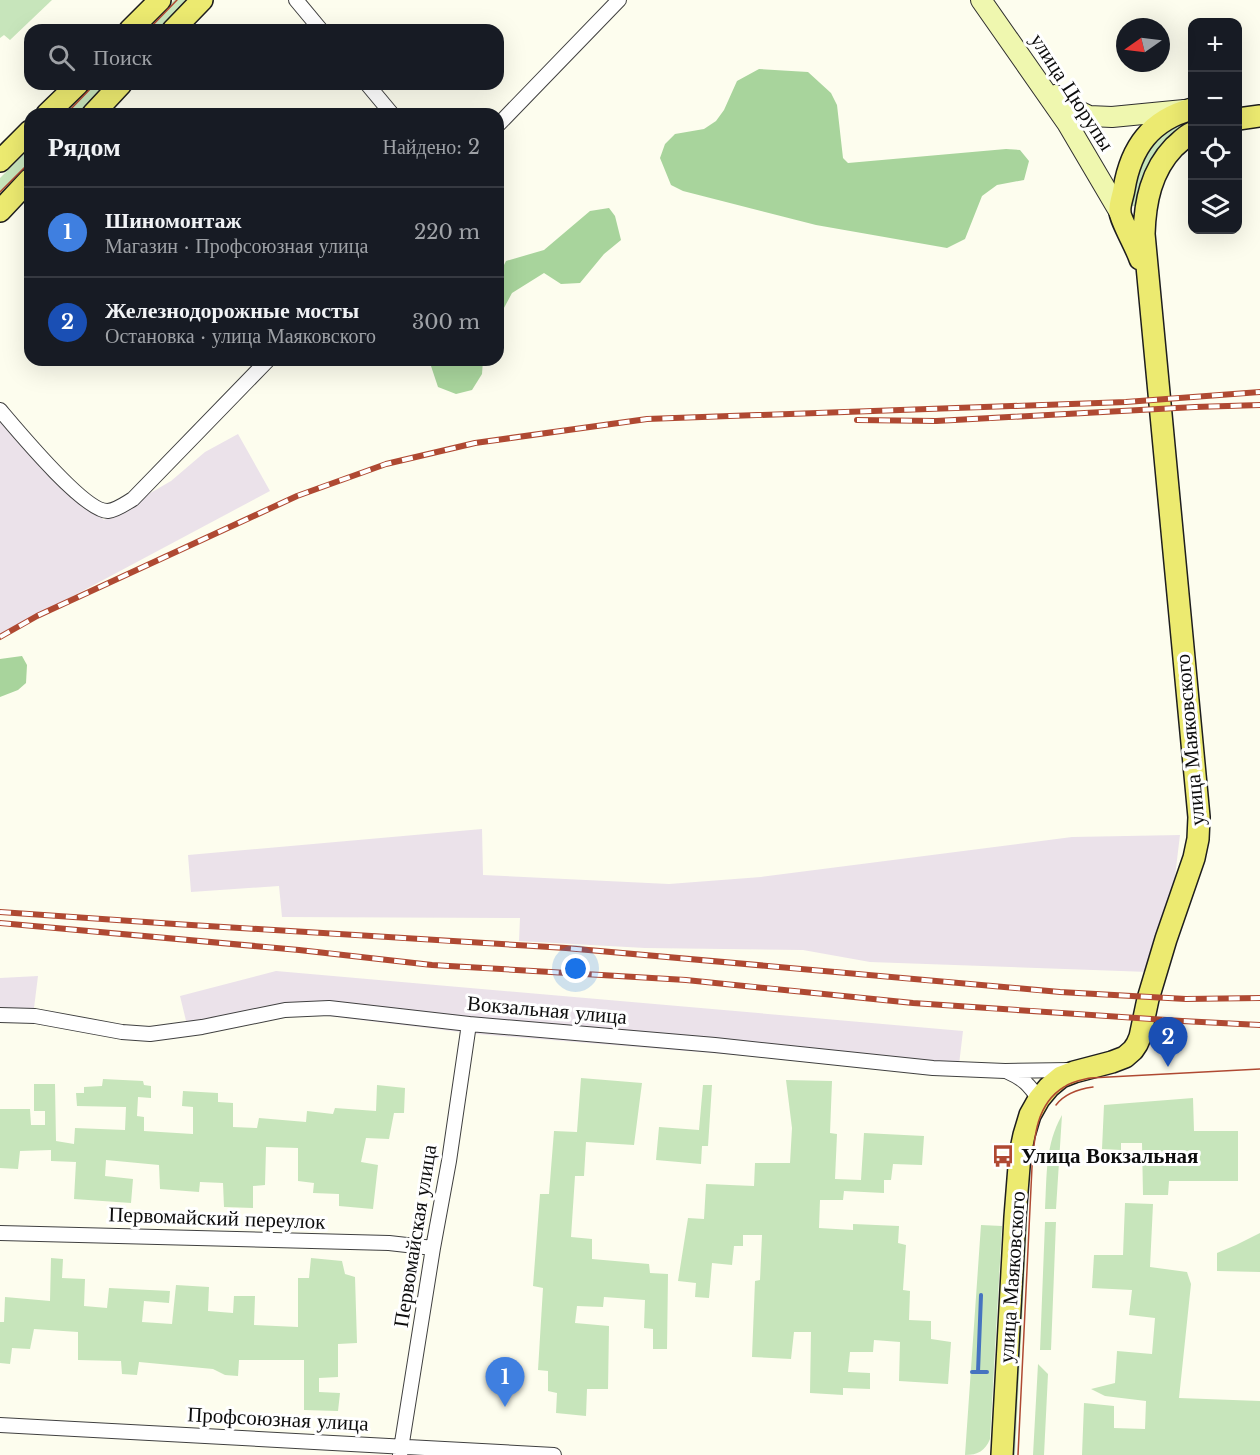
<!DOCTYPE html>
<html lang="ru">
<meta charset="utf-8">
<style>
:root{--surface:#171b24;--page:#20242c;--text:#f1f3f6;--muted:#9ea1a6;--line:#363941;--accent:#af4932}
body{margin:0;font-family:"Libre Baskerville",serif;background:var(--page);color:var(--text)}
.controls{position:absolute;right:18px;top:18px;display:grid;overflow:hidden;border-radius:12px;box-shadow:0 6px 24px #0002}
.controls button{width:54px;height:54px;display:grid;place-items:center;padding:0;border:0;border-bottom:2px solid var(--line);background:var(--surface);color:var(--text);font:30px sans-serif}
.compass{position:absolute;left:1116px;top:18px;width:54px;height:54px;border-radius:50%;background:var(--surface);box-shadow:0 6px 24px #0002;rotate:256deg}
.you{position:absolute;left:576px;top:969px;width:21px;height:21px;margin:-15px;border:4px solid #fff;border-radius:50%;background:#1a73e8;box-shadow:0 0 0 9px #1a73e833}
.badge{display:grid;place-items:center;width:39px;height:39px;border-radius:50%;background:var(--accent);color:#fff;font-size:20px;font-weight:700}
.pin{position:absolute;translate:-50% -50px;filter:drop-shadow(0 2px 3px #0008)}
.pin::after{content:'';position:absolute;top:32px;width:21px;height:18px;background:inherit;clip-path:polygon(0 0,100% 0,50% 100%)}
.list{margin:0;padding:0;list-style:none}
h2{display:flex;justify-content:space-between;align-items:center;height:78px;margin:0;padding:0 24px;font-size:26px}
h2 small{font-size:20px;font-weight:400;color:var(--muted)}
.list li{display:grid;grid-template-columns:39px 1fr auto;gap:18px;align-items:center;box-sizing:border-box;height:90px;padding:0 24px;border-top:2px solid var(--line)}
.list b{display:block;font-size:22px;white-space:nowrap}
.list p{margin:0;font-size:20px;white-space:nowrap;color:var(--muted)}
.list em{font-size:20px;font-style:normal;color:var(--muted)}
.icon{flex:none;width:33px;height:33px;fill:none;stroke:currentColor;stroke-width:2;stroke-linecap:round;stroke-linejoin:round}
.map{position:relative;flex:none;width:1260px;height:1455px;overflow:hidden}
.search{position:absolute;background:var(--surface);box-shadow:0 6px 24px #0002;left:24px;top:24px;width:480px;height:66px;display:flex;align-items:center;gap:15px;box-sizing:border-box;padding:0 21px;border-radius:18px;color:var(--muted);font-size:22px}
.panel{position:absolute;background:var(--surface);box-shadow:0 6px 24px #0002;left:24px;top:108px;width:480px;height:258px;border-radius:18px}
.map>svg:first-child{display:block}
.industrial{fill:#ebe2ea}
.green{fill:#c7e5bb}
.forest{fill:#a8d49c}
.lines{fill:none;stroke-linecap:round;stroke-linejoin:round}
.stream{stroke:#4573c0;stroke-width:4}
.street-casing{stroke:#404040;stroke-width:16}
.secondary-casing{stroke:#2f2f2f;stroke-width:22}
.primary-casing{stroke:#1e1e1e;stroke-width:24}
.street{stroke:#fff;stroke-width:14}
.secondary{stroke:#eff7af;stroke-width:20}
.primary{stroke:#ecea70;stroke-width:21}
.tram{stroke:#af4932;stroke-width:1.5}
.rail-casing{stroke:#af4932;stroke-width:6}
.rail{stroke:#fff;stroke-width:4;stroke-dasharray:11;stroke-linecap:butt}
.labels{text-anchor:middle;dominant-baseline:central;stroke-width:6;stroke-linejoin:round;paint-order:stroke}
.street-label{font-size:21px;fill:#0d0d0d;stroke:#fff}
.poi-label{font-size:21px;font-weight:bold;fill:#0d0d0d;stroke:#fff;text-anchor:start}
</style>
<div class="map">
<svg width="1260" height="1455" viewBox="0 0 1260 1455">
<rect width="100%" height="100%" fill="#fdfdee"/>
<path class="industrial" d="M0,422L47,472L104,520L171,481L205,452L238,434L270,491L0,635Z
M482,829L483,875L669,884L761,877L1072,837L1180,835L1172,901L1149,972L870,962L803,950L645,948L519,941L520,918L282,917L279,886L191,892L188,855Z
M276,971L963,1031L958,1073L477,1034L285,1011L188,1029L180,996Z
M38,976L33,1016L0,1018V978Z"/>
<path class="green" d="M0,0H52L10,40L4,35L0,38Z
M174,0H190L161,30H145Z
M92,84H108L79,114H63Z
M1192,115V124L1135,206H1132L1130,204L1132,181L1154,139Z
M30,148V164L0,195V178Z
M581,1078L642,1083L634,1145L586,1142L584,1176H575L571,1237L592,1239V1259L649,1264L650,1273L668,1274L667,1349H653V1329L644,1328L645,1300L604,1297L603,1307L577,1306L575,1323L609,1326L608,1389H587L586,1416L556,1413L557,1393L548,1391V1371L538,1370L543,1288L533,1286L540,1194H549L554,1131L577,1132Z
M103,1079L143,1081L144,1085L151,1086V1098L138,1097L137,1116L144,1117V1131L193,1134V1107L182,1106L183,1091L218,1093V1102L233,1103V1127L257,1128L259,1118L306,1122L307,1111L333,1114L335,1108L376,1111L377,1085L405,1088L404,1113H394L389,1139L366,1138L361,1162L378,1165L373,1209L339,1206V1194L313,1193L314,1183L298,1181V1148L266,1147L265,1185L253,1186V1208L224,1207L223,1183L200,1182L199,1192L160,1189L159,1165L106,1160L105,1176L133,1179L131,1203L74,1199L76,1162L51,1161V1150L20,1151L18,1169L0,1168V1109H30L31,1125H45V1111H34V1084H55L56,1141L74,1144L75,1128L125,1130L126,1107L77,1106L76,1093H84V1087L102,1086Z
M786,1080L832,1081L830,1133L837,1134L835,1179L861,1180L864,1133L924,1136L922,1165L893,1164L891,1180H884V1193L844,1191L843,1200H820L819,1228L853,1230V1224L899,1226L898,1243L906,1245L903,1290L910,1291L909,1320L931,1321V1339L951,1342L948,1384L899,1381L900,1342L874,1340L873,1352H850L848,1372L870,1373V1389L843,1388V1395L810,1393L811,1332H794L791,1359L752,1357L755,1281L760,1280L762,1235H743V1246H734L732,1265L712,1263L709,1298L695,1297L696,1283L678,1281L688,1218L704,1219L706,1184L754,1186L755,1163H790L792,1128Z
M703,1085H712L708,1146H702L701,1164L656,1160L659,1127L699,1130Z
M1193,1098L1194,1131H1238V1181H1169L1168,1195H1143L1142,1143H1121V1150L1102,1149L1104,1105Z
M1062,1115L1056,1209H1045C1047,1175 1045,1145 1062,1115Z
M1125,1203L1153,1204L1150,1267L1187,1272L1191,1284L1179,1398L1260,1401V1455H1082L1084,1403L1114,1406V1428L1145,1429L1146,1401L1105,1396L1091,1389L1115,1383L1117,1351L1152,1354L1155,1318L1129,1315L1132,1290L1092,1288L1094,1255H1123Z
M1045,1222H1056L1051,1350H1040Z
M981,1225L1002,1226L990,1439C985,1451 978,1455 965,1455Z
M1020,1225H1027L1015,1455H1008Z
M1260,1233V1272L1217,1271V1253L1236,1245Z
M51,1258L63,1259L62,1278L85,1279L84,1306L107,1308L109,1288L170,1291L169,1303L144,1301L142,1322L172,1324L176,1285L209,1287L208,1311L233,1313L234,1296H255L254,1325L298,1327V1278H309L311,1258L342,1261L345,1274L355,1277L357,1343L338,1344V1377L319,1378V1392L340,1393L338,1411L304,1410V1360H239L238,1376L225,1375L213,1369L139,1362L137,1375L122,1374L121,1361L78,1360V1332L34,1329L30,1349L12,1348L10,1364L0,1363V1322H4L5,1297L50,1301Z
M1038,1364L1048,1374L1044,1455H1033Z"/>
<path class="forest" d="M759,69L808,72L831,93L837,105L843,158L848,163L1006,149L1020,150L1029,161L1024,180L997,185L982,196L965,239L947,248L816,225L683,191L671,185L660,158L665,144L675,134L704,129L716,121L724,110L737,81Z
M609,208L615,216L621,240L604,254L580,283L561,284L544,273L512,293L498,319V277L506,261L544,250L590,211Z
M429,360H483L482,374L472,390L456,394L438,387Z
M22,656L27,665L26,683L18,690L0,697V659Z"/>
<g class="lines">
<path class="stream" d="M972,1372H978L981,1295
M978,1372H987"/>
<g class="street-casing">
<path id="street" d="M296,0L321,30
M367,84L392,114
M498,125L619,0
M0,410C17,430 85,512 108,511C117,510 126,503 133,499L268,360
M0,1015L35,1016L122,1032L150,1034L202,1027L285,1010L329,1008L469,1024L715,1045L933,1068L1005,1071L1070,1070
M1008,1072C1024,1079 1029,1085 1039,1099
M0,1233L389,1243L433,1248
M0,1425L554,1455
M400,1455L433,1248L449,1161L469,1024"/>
</g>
<g class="secondary-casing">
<path id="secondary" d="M981,0L1067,123L1120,213
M1055,95L1066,105L1089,116L1112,117L1184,110"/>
</g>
<g class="primary-casing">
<path id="primary" d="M130,30L160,0
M173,30L202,0
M47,114L78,84
M93,114L121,84
M1238,119L1260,116
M0,161L30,131
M0,211L30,179
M1140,259C1137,249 1120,219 1120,212C1119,205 1123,196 1124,189C1131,147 1151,120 1192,109
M1002,1455L1015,1217L1020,1154L1024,1135L1030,1115L1039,1099L1049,1087L1061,1077L1074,1072L1112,1062L1125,1057L1133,1050L1137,1044L1140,1037L1148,999L1166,939L1194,858L1198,839L1199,817L1144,234C1145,202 1151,171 1174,147C1180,142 1185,136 1192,133"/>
</g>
<use href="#street" class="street"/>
<use href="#secondary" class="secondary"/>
<use href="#primary" class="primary"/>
<path class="tram" d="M148,30L177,0
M66,114L95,84
M0,192L30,162
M1056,1105C1065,1093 1079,1089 1093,1087
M1018,1455L1032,1167C1034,1138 1036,1104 1064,1087C1071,1082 1081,1080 1090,1078L1260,1069"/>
<g class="rail-casing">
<path id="rail" d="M857,420L936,421L1195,407L1260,405
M0,637L37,616L297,496L386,464L475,443L647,419L1126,402L1260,392
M0,912L175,924L566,948L1060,992L1186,999L1260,998
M0,923L299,950L432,965L686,980L913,1003L1182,1021L1260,1025"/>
</g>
<use href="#rail" class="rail"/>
</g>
<defs>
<g id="bus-bare" transform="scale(1.8)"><path d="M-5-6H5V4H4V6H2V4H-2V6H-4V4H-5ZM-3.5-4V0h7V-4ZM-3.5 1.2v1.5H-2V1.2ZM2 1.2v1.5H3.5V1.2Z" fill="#af4932" stroke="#fff" stroke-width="2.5" paint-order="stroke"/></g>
</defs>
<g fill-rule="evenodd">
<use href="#bus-bare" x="1003" y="1156"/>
</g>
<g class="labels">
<g class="street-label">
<text transform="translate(1072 92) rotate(57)">улица Цюрупы</text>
<text transform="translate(1190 740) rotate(-95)">улица Маяковского</text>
<text transform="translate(547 1010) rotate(5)">Вокзальная улица</text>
<text transform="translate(217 1218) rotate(2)">Первомайский переулок</text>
<text transform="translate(415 1236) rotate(-81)">Первомайская улица</text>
<text transform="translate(1012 1277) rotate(-86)">улица Маяковского</text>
<text transform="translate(278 1419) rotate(3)">Профсоюзная улица</text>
</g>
<g class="poi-label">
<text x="1021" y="1156">Улица Вокзальная</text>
</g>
</g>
</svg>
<div class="controls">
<button>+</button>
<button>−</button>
<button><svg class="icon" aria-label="locate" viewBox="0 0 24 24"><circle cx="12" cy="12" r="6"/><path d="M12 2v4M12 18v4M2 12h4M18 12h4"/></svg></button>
<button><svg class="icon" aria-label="layers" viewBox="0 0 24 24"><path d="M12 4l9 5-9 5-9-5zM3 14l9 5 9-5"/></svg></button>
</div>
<svg class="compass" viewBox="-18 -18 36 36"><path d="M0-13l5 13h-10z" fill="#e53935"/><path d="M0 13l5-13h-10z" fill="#9ea1a6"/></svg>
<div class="you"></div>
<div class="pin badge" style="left:505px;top:1407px;background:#3f7fe0">1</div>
<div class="pin badge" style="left:1168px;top:1067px;background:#1a4fb4">2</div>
<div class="search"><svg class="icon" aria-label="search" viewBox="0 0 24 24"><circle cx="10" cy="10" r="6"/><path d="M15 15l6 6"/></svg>Поиск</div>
<section class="panel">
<h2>Рядом<small>Найдено: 2</small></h2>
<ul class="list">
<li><span class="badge" style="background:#3f7fe0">1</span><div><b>Шиномонтаж</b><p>Магазин · Профсоюзная улица</p></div><em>220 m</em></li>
<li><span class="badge" style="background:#1a4fb4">2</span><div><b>Железнодорожные мосты</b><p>Остановка · улица Маяковского</p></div><em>300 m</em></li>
</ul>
</section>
</div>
